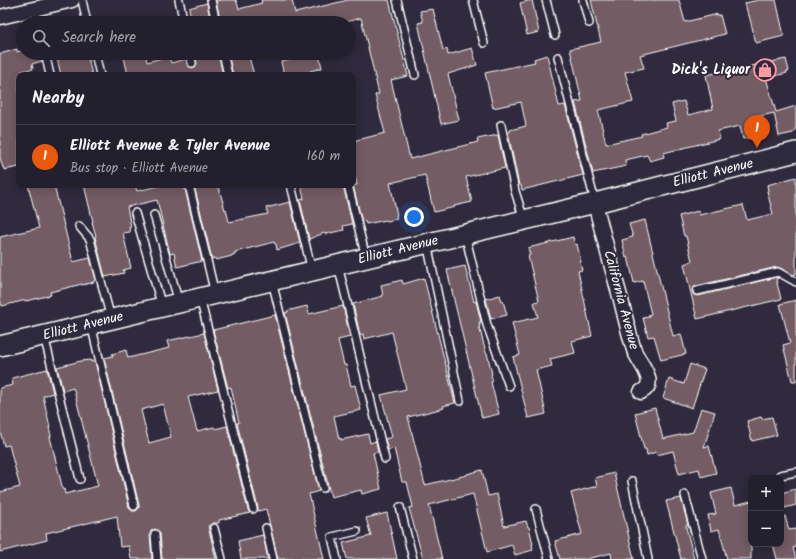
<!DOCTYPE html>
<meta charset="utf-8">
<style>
:root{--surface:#23202e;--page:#2b2836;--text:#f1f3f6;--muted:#a3a3aa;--line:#403e4a;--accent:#ea580c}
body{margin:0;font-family:Kalam,sans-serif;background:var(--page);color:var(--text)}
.controls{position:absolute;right:12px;bottom:12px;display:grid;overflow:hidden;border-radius:8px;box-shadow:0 2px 10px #0003}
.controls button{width:36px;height:36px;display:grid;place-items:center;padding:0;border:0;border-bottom:1px solid var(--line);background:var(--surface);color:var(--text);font:20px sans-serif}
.you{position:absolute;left:414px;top:217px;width:14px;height:14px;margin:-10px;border:3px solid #fff;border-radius:50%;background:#1a73e8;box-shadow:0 0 0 6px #1a73e833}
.badge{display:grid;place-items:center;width:26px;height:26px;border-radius:50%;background:var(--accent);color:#fff;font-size:13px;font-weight:700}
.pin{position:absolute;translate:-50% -33px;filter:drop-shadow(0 1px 2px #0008)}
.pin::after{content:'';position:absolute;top:21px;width:14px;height:12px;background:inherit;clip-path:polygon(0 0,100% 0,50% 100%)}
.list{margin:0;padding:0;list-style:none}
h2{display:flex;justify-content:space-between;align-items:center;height:52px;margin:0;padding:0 16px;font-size:17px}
h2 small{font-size:13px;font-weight:400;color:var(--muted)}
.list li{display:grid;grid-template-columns:26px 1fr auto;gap:12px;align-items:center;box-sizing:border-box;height:64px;padding:0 16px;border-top:1px solid var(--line)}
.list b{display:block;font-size:15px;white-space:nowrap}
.list p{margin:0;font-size:13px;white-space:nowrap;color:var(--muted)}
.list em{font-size:13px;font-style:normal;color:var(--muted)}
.icon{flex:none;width:22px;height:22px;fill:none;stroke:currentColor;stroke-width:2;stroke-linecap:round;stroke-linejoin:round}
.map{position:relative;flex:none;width:796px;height:559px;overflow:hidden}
.search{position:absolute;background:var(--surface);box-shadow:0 2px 10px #0003;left:16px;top:16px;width:340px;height:44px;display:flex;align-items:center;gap:10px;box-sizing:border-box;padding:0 14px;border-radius:22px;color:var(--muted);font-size:15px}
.panel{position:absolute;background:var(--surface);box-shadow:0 2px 10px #0003;left:16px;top:72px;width:340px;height:116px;border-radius:8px}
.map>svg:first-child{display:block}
.building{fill:#735b63;stroke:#fff;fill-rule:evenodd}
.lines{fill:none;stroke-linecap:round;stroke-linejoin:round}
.lane-casing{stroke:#fff;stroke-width:10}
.street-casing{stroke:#fff;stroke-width:17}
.secondary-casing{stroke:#fff;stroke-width:22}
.lane{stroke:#2f2a3d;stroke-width:7}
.street{stroke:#2f2a3d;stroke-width:14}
.secondary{stroke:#2f2a3d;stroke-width:19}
.labels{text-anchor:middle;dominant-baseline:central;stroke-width:4;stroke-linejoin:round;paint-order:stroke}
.poi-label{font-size:14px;font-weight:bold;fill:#fff;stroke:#2f2a3d;text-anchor:end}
.street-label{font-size:14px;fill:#fff;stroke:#2f2a3d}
</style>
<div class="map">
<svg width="796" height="559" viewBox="0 0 796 559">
<rect width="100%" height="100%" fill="#2f2a3d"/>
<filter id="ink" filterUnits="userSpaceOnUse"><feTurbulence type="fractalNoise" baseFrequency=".025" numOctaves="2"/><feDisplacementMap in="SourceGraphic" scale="8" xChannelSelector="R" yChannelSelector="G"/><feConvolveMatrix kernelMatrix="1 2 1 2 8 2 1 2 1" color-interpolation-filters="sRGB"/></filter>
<g filter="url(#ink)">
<path class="building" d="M221,0H236L239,9L262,3L261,0H292L295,13L348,0H389L408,76L391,80L410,159L478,142L477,139L498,135L505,168L466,177L472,202L454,206L455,207L434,212L425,175L390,183L397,215H396L397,219L387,221L386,220L366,224L365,221L362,222L353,185H357L353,168V141L385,133L375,95L379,94L361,18L342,23H221L216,1Z
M532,0L539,32L527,35L520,3Z
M591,0H679L685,22L718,14V16L720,15L725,34L640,55L644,68L625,72L633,102L598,110L606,144L642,136L641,134L667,127L666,123L676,121L672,104L684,101L688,115L713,109L706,75L786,59L789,71L786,72L787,73L766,78L776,112L796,106V127L793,133L779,136L774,113L752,118L756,136L743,139L740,126L718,131L720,139L663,153L664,157L650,161L647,155L625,160L626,166L593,173L575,102L582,101L570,49L601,42Z
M759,0H776L784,36L756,43L749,15H748L745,3Z
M207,3L211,23H192L189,8Z
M433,9L443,50L447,49L448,55L472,48L477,65L448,74L459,120L441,124L418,23L423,22L420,11Z
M17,49V52L23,50V53H40L42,61L32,64L33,69L22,71L23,75H19V167L4,170V168H3L0,158V54Z
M50,53H87L92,75H61L57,58L51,59Z
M123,53H145L147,62L169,56L171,63L186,59L188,66L193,68L195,67L197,64L195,53H218L223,75H128Z
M228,53H248L254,75H233Z
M289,53H305L306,58L319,55L322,68L310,71L311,75H284L281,62L290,60Z
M547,55L559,106L565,105L583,175L522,190L521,185H519L517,176L508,132H510V130L526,126L521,102L493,108L485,73L535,62L534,59Z
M796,177V274L793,275L780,268L777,267L696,286L693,288L692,290L694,295L698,296L777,277L779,278L776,279L781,299L697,319L684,264L692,261L686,236H684L679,216L698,211L699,215L743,205L747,220L773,214L767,191H768L767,185Z
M28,185H54L73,262L90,258L96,280H94V282L82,285V284L50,292L51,295L26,301V300L2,306L0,299V237L39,228Z
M84,185H135L137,191L164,185H184L202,261L177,267L174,253L170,254L157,200L127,207L131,227H129L130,232L123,233L131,268L123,270L124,273L105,277L95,237L96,236L92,222H93Z
M194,185H218L225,210L226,209L229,222L268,214L266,208L290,202L300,243L277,250L276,244H275L274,242L235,252V254L232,255V256L216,260L215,258L212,259Z
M301,185H343L352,224L343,226L344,230L325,234L324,233L309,239L300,200L304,199Z
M645,220L673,336L681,334L686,354L661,360L654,336L648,337L643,318L649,317L648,315L651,314L643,281L634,283L628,257L626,258L622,240L633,237L629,224Z
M573,237L575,245L577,244L581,262H580L582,270L578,271L592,336L572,341L575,353L550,359L552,366L536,370L546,414L528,418L513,357L520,355L512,323L538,317L534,302L539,301L528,256L530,255L528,248Z
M465,266L474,302L476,301L481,322H479L480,326H479L486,353H487L492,374L491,375L493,381L491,382L499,414L482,418L447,270Z
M424,278L455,403L443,406L444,408L408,417L425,485L467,475V474L482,470L488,496L497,494L504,526L526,521L528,527H529L533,544H532L533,550L515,555L512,545L487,552L473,494L429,505L442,559H423L409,508L413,507L407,482H402L394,448L388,450L385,439L392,437L381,395L406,389L392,332L364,339L363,334L360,335L353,304L383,296L381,285L402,280L403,284Z
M500,295L502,301H503L507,315L491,319L486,299Z
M796,300V381H792L783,345L790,343L780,304Z
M307,306L309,314L343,306L350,337L338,340L344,365H346L351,386L355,385L361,410L334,416L339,439L341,438V440L368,434L370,443L376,441L378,452L373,453L381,489L362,494L361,490L331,497L285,313L288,312L287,311Z
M275,315L319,491L309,494L324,559H278L266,509L258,511V508L237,423H239L231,387L228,388L213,330Z
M204,333L218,390L188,397L197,431L214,427L215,429L227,426L248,510L250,513L219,520V523H213L208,526L216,559H162L160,533L157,530L155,529L152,530L150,534L152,559H131L129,546L120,547L117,516L46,533L47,540L0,552V492L20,487L9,445L4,446L0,431V388L13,385L12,378L47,369L53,393L43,396L50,427H49L51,436L50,437L63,490L64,489L65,494L98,486L74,390L73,388L63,391L57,367L81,361L91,360V362L95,361L129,507L132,511H136L139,508V505L104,358L113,356L112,354L126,350L128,358L169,348L167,341ZM163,404L171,437L149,443L141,410Z
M690,364L705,369L692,408L663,398L669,379L684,384Z
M655,408L663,439L693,432L701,408L715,412L704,447L709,446L716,473L701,477L699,469L679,474L673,451L657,455L656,452L647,455L646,449H644L635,413Z
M761,417L762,419L772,417L777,435L752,441L747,421Z
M614,473L634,559H612L611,553L587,559H560L555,541L582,534L571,493L597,486L595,478Z
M731,488L735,505L751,501V559H727L719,529L711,531L708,515L716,514L711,493Z
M796,489V505L781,509V493Z
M681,498L688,525H686V527L694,559H681L666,501Z
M387,513L397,559H347L343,543L371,536L366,518Z
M785,516L789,530L796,529V547L793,548L796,559H777L773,544H781V517Z
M263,535L268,559H241L238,541Z"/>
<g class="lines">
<g class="lane-casing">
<path id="lane" d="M82,0L87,23
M179,0L184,23
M211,0L216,23
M397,0L415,75
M473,0L484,43
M546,0L555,35
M583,0L589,23
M35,9L38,23
M45,53L50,75
M95,53L100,75
M190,53L192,63
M223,53L228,75
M558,57L595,202
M501,125L515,191L524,220
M189,185L215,294
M291,185L312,271
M348,185L366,258
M135,213L162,307
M154,215L179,303
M79,226L90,239L111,319
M465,234L487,325L509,386
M427,243L460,401
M338,265L385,459
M272,281L323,488
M697,291L778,272L796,282
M200,298L253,509
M91,324L134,506
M44,336L80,479
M780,475L796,472
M632,481L648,559
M685,495L702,559
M400,507L413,559
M536,509L549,559
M214,528L222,559
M266,528L273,559
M155,534L157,559
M337,559L332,537L357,531"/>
</g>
<g class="street-casing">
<path id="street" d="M0,17L72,0
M595,203C603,235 612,268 621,300C625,317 629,334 634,350C638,362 660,383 641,392"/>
</g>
<g class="secondary-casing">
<path id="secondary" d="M0,346L595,203L796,152"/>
</g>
<use href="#lane" class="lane"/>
<use href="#street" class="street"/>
<use href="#secondary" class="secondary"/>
</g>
</g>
<defs>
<g id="shop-ring" transform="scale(1.15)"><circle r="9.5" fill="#2f2a3d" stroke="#ff9aa2" stroke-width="1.5"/><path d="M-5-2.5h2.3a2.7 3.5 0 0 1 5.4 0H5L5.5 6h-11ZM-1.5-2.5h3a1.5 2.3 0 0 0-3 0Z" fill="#ff9aa2"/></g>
</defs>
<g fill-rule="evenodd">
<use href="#shop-ring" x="765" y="70"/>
</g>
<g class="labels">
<g class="poi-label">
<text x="750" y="70">Dick's Liquor</text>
</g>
<g class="street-label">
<text transform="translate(713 173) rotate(-14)">Elliott Avenue</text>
<text transform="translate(398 250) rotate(-14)">Elliott Avenue</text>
<text transform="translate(621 300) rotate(75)">California Avenue</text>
<text transform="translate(83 326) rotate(-14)">Elliott Avenue</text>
</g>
</g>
</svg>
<div class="controls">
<button>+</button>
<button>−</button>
</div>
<div class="you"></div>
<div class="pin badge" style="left:757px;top:148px">1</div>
<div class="search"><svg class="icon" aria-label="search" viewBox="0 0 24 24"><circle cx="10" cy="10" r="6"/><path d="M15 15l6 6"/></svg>Search here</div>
<section class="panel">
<h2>Nearby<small></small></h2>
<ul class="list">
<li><span class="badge">1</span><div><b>Elliott Avenue &amp; Tyler Avenue</b><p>Bus stop · Elliott Avenue</p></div><em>160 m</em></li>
</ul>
</section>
</div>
